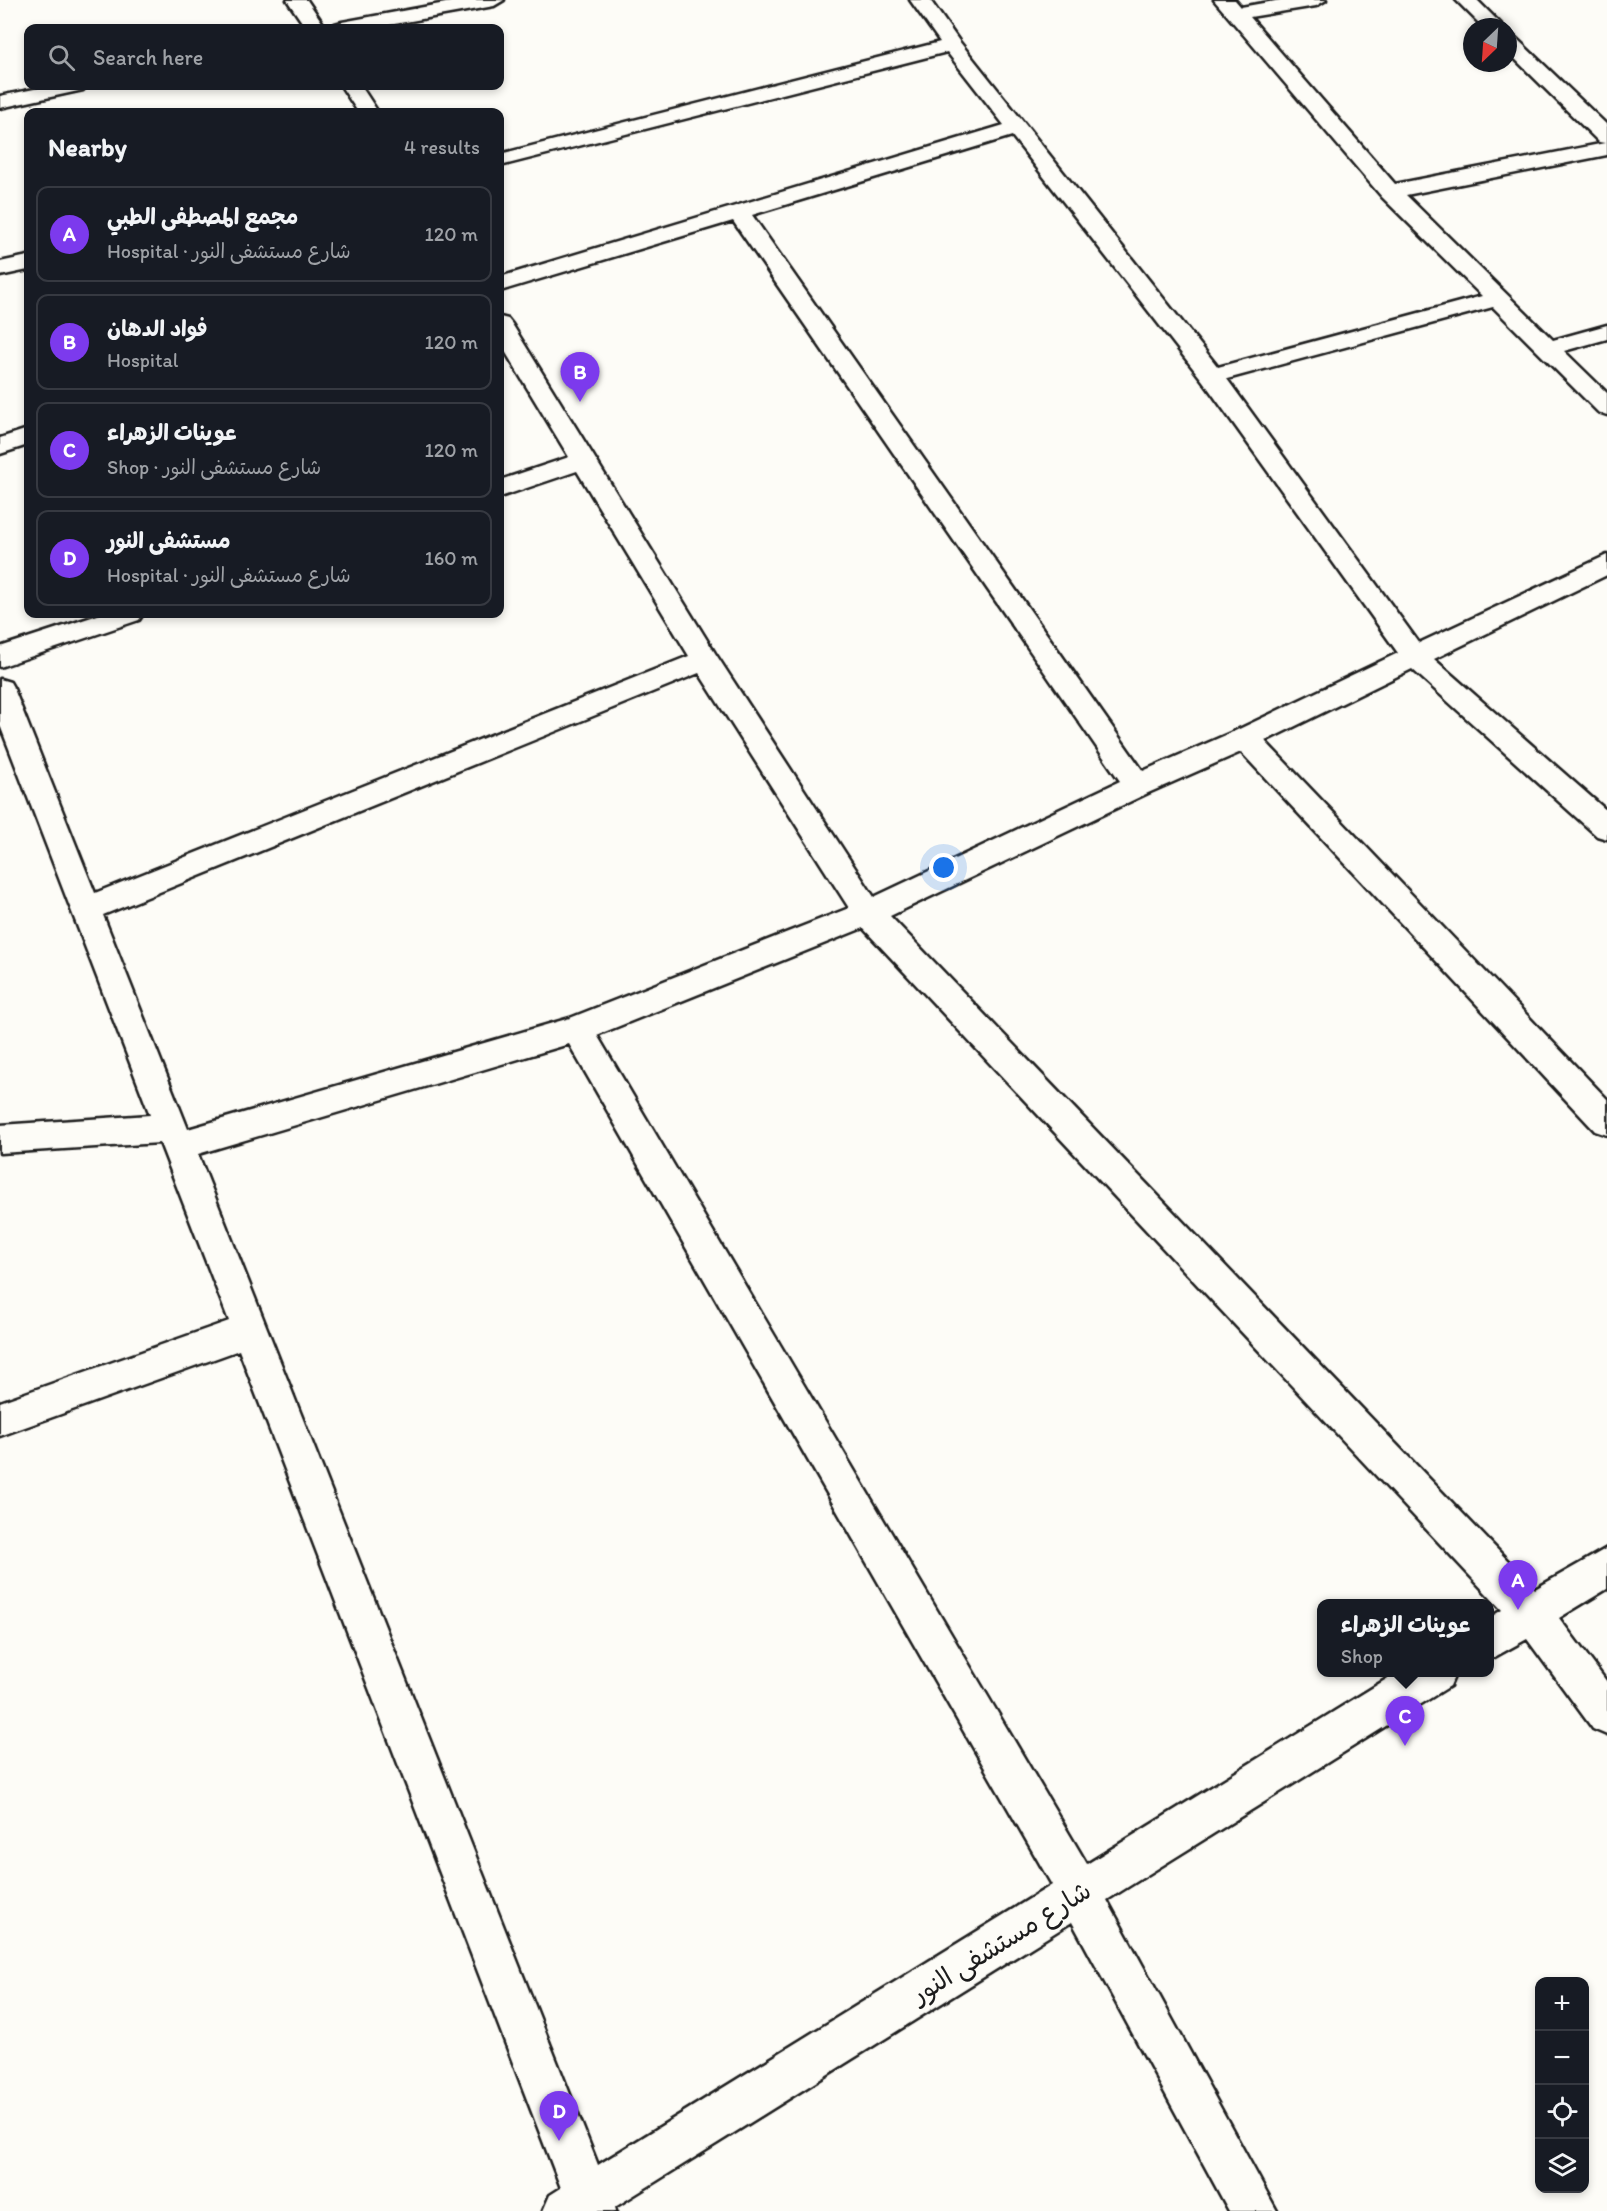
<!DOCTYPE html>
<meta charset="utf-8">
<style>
:root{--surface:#171b24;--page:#20242c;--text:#f1f3f6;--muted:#9ea1a6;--line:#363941;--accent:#7c3aed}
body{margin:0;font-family:Itim,"Playpen Sans Arabic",sans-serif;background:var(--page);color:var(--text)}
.controls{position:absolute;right:18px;bottom:18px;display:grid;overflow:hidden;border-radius:12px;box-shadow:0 3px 9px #0003}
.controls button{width:54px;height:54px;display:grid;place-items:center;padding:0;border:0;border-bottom:2px solid var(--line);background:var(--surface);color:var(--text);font:30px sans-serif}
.compass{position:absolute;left:1463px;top:18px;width:54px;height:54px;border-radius:50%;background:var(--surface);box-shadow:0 3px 9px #0003;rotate:205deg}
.you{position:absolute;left:944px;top:868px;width:21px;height:21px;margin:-15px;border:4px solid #fff;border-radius:50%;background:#1a73e8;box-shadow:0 0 0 9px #1a73e833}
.badge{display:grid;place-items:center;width:39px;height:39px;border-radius:50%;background:var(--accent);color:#fff;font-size:20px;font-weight:700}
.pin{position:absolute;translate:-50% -50px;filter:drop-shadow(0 2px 3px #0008)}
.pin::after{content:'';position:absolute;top:32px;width:21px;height:18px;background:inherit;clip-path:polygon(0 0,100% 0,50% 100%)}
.popup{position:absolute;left:1317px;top:1599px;width:177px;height:78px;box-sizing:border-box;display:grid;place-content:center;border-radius:12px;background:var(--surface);filter:drop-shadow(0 2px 4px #0005);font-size:20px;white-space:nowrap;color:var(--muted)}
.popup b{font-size:22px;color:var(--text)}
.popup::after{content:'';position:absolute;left:50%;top:100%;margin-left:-12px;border:12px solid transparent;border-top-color:var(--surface)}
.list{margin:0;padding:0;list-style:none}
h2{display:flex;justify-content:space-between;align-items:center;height:78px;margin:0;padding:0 24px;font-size:26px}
h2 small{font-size:20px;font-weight:400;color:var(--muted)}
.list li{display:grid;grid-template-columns:39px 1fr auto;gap:18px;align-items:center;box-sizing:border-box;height:96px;margin:0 12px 12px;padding:0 12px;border:2px solid var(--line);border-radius:12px}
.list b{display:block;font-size:22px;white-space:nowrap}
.list p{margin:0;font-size:20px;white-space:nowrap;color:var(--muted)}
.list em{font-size:20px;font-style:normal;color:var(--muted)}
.icon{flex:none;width:33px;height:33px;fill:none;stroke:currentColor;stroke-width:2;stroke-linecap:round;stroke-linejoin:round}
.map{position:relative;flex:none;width:1607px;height:2211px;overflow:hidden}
.search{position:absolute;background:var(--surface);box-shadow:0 3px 9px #0003;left:24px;top:24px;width:480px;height:66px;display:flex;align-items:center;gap:15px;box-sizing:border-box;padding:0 21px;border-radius:12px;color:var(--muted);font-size:22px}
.panel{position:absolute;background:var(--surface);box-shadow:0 3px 9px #0003;left:24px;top:108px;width:480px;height:510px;border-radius:12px}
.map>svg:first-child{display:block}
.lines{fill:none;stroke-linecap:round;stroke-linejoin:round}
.minor-casing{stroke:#1c1c1c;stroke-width:5}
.minor{fill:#fdfcf7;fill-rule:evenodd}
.labels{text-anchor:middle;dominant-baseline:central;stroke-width:4.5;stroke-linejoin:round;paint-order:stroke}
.near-street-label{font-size:26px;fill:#1c1c1c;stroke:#fdfcf7}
</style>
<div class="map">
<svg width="1607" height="2211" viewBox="0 0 1607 2211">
<rect width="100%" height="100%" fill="#fdfcf7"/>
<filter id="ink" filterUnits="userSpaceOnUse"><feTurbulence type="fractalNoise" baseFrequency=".0167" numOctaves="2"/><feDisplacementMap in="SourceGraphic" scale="12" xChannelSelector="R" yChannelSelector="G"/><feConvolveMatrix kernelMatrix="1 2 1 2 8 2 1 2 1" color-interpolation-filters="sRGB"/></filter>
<g filter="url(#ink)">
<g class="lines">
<g class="minor-casing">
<path id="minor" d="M287,0H307L326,28H306Z
M462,0H504L494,6L372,28H332L335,24L342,22Z
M910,0H930L959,41L1218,367L1482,296L1382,197L1214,0H1235L1241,7L1281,0H1326L1316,6L1250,17L1395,184L1605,143L1599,142L1508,52V35L1515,37L1607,125V155L1406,195L1553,340L1607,325V339L1564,351L1607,393V415L1598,412L1493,307L1227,379L1419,643L1607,555V575L1434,659L1607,811V839L1597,836L1412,669L1265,741L1607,1099V1135L1595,1131L1241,752L1148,793L890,916L1535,1589L1607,1548V1589L1559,1618L1607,1682V1735L1593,1729L1527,1639L1489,1660V1618L1502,1610L863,928L597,1035L1087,1864L1398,1672H1456L1450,1686L1107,1900L1277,2211H1229L1072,1922L615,2207L616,2211H543L550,2195L561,2188L239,1350L0,1436V1402L229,1321L160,1143L0,1153V1125L150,1115L0,725V679L10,682L14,689L95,893L689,656L577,471L500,497V480L569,457L500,343V317L508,319L512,324L715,653L874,897L1120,781L733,221L500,291V277L1004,125L947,52L500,166V154L940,42ZM1012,136L1203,381L1398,653L1235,731L1143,771L752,215ZM699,673L849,908L570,1018L188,1129L103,915ZM569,1044L1052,1885L598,2165L198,1154Z
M1456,0H1477L1504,27H1483Z
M49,86H86L83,90L0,108V96Z
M341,86H361L378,112H358Z
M28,256V270L0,276V262Z
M28,429V445L0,454V438Z
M101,614H143L139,620L0,667V647Z"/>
</g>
<use href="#minor" class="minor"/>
</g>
</g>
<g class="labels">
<g class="near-street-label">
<text transform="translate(1001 1942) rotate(-32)">شارع مستشفى النور</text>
</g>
</g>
</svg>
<div class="controls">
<button>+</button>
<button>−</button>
<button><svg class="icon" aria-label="locate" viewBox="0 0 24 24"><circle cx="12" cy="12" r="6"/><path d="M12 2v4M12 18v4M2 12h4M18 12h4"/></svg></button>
<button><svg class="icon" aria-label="layers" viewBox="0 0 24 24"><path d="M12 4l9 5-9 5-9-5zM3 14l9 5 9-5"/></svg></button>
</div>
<svg class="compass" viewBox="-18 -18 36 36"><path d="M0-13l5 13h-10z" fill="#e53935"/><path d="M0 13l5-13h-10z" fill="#9ea1a6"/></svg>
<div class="you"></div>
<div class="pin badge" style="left:1518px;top:1610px">A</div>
<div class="pin badge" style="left:580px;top:402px">B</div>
<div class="pin badge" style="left:1405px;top:1746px">C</div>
<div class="popup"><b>عوينات الزهراء</b>Shop</div>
<div class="pin badge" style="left:559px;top:2141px">D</div>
<div class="search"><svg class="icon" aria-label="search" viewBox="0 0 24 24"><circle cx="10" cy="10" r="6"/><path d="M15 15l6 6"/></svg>Search here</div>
<section class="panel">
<h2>Nearby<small>4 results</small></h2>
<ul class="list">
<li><span class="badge">A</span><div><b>مجمع المصطفى الطبي</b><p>Hospital · شارع مستشفى النور</p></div><em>120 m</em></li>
<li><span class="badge">B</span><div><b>فواد الدهان</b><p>Hospital</p></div><em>120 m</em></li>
<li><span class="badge">C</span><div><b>عوينات الزهراء</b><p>Shop · شارع مستشفى النور</p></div><em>120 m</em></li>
<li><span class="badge">D</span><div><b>مستشفى النور</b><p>Hospital · شارع مستشفى النور</p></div><em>160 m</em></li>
</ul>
</section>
</div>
